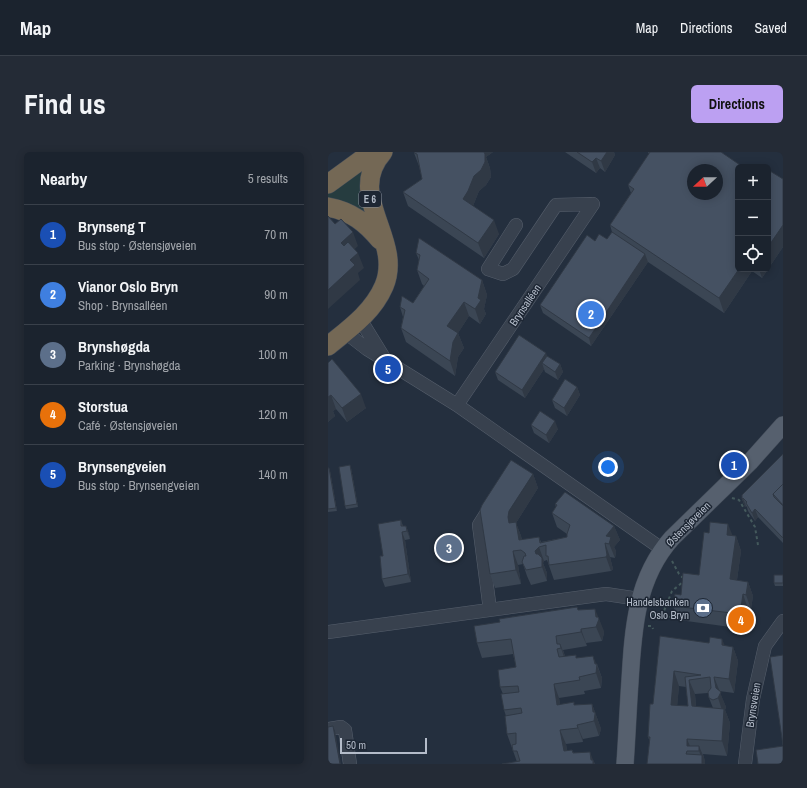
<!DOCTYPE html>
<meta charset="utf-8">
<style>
:root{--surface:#1b232e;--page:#242b36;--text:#f1f3f6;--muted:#a0a4aa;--line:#39404a;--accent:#bca0f2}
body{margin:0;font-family:"Archivo Narrow",sans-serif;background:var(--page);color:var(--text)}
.controls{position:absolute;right:12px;top:12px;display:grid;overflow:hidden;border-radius:6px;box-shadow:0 2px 10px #0003}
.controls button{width:36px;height:36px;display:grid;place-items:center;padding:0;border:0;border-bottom:1px solid var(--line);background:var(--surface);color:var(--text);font:20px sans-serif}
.compass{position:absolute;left:359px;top:12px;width:36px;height:36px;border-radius:50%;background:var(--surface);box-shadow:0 2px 10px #0003;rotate:249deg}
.scale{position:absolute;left:12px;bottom:10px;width:87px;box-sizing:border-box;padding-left:4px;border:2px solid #b4bcc9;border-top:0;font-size:11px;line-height:14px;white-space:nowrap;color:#b4bcc9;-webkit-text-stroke:3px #1d2633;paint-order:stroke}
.you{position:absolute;left:280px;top:315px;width:14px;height:14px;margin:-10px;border:3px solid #fff;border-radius:50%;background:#1a73e8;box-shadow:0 0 0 6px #1a73e833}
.badge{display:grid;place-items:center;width:26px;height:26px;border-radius:50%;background:var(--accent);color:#fff;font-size:13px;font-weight:700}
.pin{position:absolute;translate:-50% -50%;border:2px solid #fff;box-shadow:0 1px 4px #0006}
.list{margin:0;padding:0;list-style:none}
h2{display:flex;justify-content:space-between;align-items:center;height:52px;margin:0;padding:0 16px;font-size:17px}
h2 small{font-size:13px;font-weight:400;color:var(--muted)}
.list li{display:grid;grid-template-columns:26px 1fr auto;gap:12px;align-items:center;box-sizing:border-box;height:60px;padding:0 16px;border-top:1px solid var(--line)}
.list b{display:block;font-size:15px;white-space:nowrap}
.list p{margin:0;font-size:13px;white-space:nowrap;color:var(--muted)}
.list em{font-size:13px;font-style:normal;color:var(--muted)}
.icon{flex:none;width:22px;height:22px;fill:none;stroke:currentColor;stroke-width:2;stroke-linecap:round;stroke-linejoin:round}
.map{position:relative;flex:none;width:455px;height:612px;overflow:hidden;border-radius:6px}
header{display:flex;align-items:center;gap:24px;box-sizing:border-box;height:56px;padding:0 20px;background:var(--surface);border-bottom:1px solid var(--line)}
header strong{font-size:19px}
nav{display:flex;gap:22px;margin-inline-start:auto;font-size:14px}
.intro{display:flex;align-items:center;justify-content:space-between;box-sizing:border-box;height:96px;padding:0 24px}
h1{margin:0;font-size:28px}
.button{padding:10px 18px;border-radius:6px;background:var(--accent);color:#111;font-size:14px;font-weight:700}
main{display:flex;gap:24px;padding:0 24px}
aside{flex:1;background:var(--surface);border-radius:6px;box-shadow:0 2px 10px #0003}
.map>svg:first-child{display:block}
.green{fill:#263c3f}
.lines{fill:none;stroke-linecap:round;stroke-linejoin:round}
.minor-casing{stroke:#565f6c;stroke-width:14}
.major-casing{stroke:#414a57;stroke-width:18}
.highway-casing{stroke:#434c59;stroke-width:20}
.path{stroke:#44595c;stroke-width:2;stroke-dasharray:3 3;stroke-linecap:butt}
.minor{stroke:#38414e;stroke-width:13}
.major{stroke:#56606e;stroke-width:17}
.highway{stroke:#746855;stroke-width:19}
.wall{fill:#3b4654;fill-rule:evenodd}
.shaded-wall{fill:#303945}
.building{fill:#455162;stroke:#303945;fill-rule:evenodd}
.labels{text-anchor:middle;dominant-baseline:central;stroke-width:3;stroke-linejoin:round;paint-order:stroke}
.shield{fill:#1d2633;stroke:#878f9c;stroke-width:1}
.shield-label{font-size:10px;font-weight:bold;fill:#b4bcc9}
.street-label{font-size:11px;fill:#b4bcc9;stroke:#1d2633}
.poi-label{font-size:11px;fill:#b4bcc9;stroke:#1d2633;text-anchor:end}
</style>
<header>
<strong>Map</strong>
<nav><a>Map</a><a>Directions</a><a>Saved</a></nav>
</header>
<div class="intro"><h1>Find us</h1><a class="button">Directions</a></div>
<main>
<aside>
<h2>Nearby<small>5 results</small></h2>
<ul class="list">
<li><span class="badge" style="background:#1a4fb4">1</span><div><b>Brynseng T</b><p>Bus stop · Østensjøveien</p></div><em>70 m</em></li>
<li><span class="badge" style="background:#3f7fe0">2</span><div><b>Vianor Oslo Bryn</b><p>Shop · Brynsalléen</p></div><em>90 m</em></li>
<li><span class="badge" style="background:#5c6f8a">3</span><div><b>Brynshøgda</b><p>Parking · Brynshøgda</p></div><em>100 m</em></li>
<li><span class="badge" style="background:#e8710a">4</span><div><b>Storstua</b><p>Café · Østensjøveien</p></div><em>120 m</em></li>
<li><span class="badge" style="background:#1a4fb4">5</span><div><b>Brynsengveien</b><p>Bus stop · Brynsengveien</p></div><em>140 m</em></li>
</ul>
</aside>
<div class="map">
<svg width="455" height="612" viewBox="0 0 455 612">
<rect width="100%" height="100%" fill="#242f3e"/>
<path class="green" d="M42,7L41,63L0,49V38Z"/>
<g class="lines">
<g class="minor-casing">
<path id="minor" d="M188,73L160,117L175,122L185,117L228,53L265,52
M32,167L56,206
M17,180L39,197L129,253L334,397
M129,253L265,52
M162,458L151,373L163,354
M0,480L278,442L311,447
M0,577L13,575L17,578L22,612
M417,612L425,547L437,494L455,469"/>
</g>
<g class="major-casing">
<path id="major" d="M297,612C299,584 300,557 302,529C305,478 308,426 344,386L422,310L455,273"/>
</g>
<g class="highway-casing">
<path id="highway" d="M0,32L44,0
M0,55C23,59 38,71 52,88
M0,194C21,177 45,160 56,134C76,87 16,44 55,0"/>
</g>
<path class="path" d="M404,346L411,348L427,375L430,393
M344,409L351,422L357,428
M323,462L349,466
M334,464L344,439L356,429
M320,474H324L325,477"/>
<use href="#minor" class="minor"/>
<use href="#major" class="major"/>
<use href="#highway" class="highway"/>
</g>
<path class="wall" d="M87,0H165L158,5L162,16L163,25L158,33L151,39L145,54L171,82L156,106L80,54L75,40L94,27L91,14L86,1Z
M237,0H286L287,3L277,20L272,16L268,21Z
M320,0H393L410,117H440L455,27V95L434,126L424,119L396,161L320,110L263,194L215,161L212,153L279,87L284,80L282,73L303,41L300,33L321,2Z
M88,101L154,128L159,143L156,157L158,162L152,172L141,164L130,181L136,196L130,205L127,224L78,190L73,176L75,165L72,155L85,151L96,134L94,132L89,118L91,108Z
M219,204L232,212L235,220L230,228L217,220L216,217L197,246L170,228L167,220Z
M0,211L38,256L19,270L8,257L5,259L7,264L0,270Z
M249,235L252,243L239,264L227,256L224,248Z
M203,273L230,277L221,291L206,281Z
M455,302V391L430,365L427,369L420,359L419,355L418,354L417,355L414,347Z
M0,316L2,319L9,359L0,360Z
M23,316L30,355L18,357L17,354Z
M205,322L210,336L188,371L193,384L194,388L211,385L213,390L239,385V382L229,375L224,361L228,355L227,352L286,374L292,388L286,395L288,399L287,406L282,405L285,417L283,419L226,428L219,408L216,409L215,411L219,421V429L203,433L199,424L195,412L190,413L193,432L167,436L162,422Z
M73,368L75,374H78L81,382L82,387L77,388L83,430L57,435L54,427L55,404Z
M405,384H408L413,399L409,428L420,430L425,444L423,457H420L417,477L351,468L345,454L353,443L371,423Z
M455,423V434H447L446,431Z
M250,458L270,465L276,481L274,489L258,491L259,494L235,498L237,504L249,506L269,512L274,526L273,536L256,539L257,542L231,546L232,553H247L264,552L272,574L273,577L271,584L255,587V590L238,592L239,599L244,598L246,601L265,608L267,612H174L189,610L179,582L178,564L176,558L175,542L172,535L188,515L185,502L154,506L149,491Z
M332,484L405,495L410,509L406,541L391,539L398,555L397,558L402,571L399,604L375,602L377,610L322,590L320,585L325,552ZM351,534L358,535L360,554H349ZM380,541L381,546L385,556L368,555L367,542Z"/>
<path class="shaded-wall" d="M154,0H165L158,5L162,16L163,25L158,33L151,39L145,54L135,47Z
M279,0H286L287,3L277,20L273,9Z
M268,6L272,16L268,21L264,10Z
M166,68L171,82L156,106L150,91Z
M455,73V95L434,126L431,117H440V95Z
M25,80L30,94L18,105L13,91Z
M30,101L36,116L30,121L32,128L0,157V138L22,108Z
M317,102L320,110L263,194L261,186Z
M411,117H424V119L396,161L391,146Z
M154,128L159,143L156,157L158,162L152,172L147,157L150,146Z
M136,150L141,164L125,189L119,174Z
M130,181L136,196L130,205L127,224L122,209L125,190Z
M218,201L221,209L214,211L216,217L197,246L194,238Z
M232,212L235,220L230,228L227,220Z
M249,235L252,243L239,264L236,256Z
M33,242L38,256L19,270L14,256Z
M3,243L8,257L5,259L7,264L0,270V245Z
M227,269L230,277L221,291L218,283Z
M22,313L23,316L30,355L29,352Z
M1,316L2,319L9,359L8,356Z
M205,322L210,336L188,371L193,384L196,400L181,371L180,365L181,359Z
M415,346L418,354L417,355L414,347Z
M427,357L430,365L427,369L424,361Z
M400,372L406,387L399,383Z
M78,374L81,382L82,387L79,379Z
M286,374L292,388L286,395L288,399L287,406L278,384Z
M74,380L77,388L83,430L80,422Z
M408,384L413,399L407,442L402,427Z
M277,391L282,405L285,417L283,419L278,405Z
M211,395L216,409L215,411L219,421V429L214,415L213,414V416L208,402L207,399Z
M185,399L190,413L193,432L188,418Z
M420,430L425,444L423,457L418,443Z
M415,442L420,457L417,477L412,462Z
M267,457L276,479V481L274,489L268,475V465Z
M253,477L258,491L259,494L253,480Z
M394,487L400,501L394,493Z
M232,492L238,506V511L233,496Z
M405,495L410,509L406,541L401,527Z
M265,504L274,526L273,536L268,521Z
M346,519L351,534L348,568L343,553Z
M386,525L398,555L397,558L402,571L399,604L394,589L395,561L390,546Z
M361,528L367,542L369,569L364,554Z
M226,532L231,546L234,567L229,553Z
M264,552L272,574L273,577L271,584L266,569Z
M249,573L255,587V590L250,576Z
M5,574L7,579L13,612H12Z
M232,578L238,592L241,612L236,599Z
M359,587L364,599L359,594Z
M371,594L377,608V612H374V607L371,599Z
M262,600L265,608L267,612H265L263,608Z"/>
<path class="building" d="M87,0H156L157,2V10L153,18L146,24L140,39L135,47L166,68L150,91L75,40L94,27L89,2L86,1Z
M249,0H279L273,9L268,6L264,10Z
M322,0H393L415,15H410V117H411L391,146L282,73L306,37L300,33ZM365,18H389V42H365Z
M442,19L455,27V73L440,95V22Z
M0,64L7,72L13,67L25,80L13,91L16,94L20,90L30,101L22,108L27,113L0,138Z
M284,80L317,102L261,186L212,153L259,83L267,89L271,82L279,87Z
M91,86L154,128L150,146L153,148L147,157L136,150L119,174L130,181L125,190L122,209L73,176L77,158L72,155L74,144L85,151L101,127L89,118L92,103L88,101Z
M191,183L218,201L194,238L167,220Z
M219,204L232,212L227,220L214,211Z
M4,207L33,242L14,256L3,243L0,245V211Z
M237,227L249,235L236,256L224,248Z
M212,259L227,269L218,283L203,273Z
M455,302V332L445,342L446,345L455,354V386L427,357L424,361L418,351L419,350L415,346L414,347V343Z
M183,308L205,322L181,359L180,365L181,371L188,370L191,388L211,385L212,391L239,385V382L242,373L224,361L229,353L227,352L237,340L286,374L278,384L283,385L281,392L277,391L279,403L278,405L221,413L220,404H218V393L211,395L207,399L208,402H210L214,406V415L198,418L194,410L196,404H198L197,401L193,398L185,399L188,418L162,422L152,358L154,353Z
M22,313L29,352L17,354L11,315Z
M0,316H1L8,356L0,357Z
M455,332V353L445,342Z
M73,368V374H78L79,379L74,380L80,422L54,427L52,404H55L50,372Z
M382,370L400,372L399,383L408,384L402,427L420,430L418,443L415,442L412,462L345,454L347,442L353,443L355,421L371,423L376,380L381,381Z
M446,423H455V431H446Z
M249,455L250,458L267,457L268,465H270L271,467L268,475L253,477V480L228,484L229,492H232L233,496L229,497L231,505L248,503V506L265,504L267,512H269L268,521L251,525L252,528L226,532L229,553L246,550V553L264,552L265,560H267V562L266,569L249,573L250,576L232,578L236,599L244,598L245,601L262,600L263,608H265V612H174L192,609L189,599H185L184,593L188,592V581L179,582L177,564L194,561L193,556L176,558L173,542L191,540L190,534L172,535L170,518L188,515L183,487L149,491L146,474L172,470L171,467Z
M332,484L381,491L382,485L394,487V493L405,495L401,527L386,525L388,536L393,540L390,546L385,548L381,546L380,540L383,536L382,525L361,528L364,554L396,557L394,589L359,587V594H371V599H359L358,602L374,603V612H319L322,585H320L322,552H325ZM346,519L373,523L357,525L360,554L343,553Z
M455,503V593L442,505Z
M5,574L12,612H0V575Z
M455,594V612H430L428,598Z"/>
<defs>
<g id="bank-disc" transform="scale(1)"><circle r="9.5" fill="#5c6f8a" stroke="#1d2633"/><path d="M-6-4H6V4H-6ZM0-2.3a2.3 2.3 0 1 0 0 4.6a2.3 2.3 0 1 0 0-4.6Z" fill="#fff"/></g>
</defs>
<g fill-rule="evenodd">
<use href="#bank-disc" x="375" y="456"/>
</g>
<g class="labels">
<rect class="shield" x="31" y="39" width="22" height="16" rx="3"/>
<g class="shield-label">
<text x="42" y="47">E 6</text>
</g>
<g class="street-label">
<text transform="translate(197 153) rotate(-56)">Brynsalléen</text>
<text transform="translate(360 372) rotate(-45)">Østensjøveien</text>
<text transform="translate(425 553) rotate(-81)">Brynsveien</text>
</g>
<g class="poi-label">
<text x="361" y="450">Handelsbanken<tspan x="361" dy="13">Oslo Bryn</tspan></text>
</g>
</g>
</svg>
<div class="controls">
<button>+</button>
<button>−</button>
<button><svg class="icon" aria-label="locate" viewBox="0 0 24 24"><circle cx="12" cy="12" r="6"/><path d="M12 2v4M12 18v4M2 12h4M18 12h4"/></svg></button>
</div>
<svg class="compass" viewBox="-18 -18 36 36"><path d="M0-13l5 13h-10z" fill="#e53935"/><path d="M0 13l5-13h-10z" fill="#a0a4aa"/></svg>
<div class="scale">50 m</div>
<div class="you"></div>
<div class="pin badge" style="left:406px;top:313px;background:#1a4fb4">1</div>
<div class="pin badge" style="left:263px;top:162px;background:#3f7fe0">2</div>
<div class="pin badge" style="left:121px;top:396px;background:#5c6f8a">3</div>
<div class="pin badge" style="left:413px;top:468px;background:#e8710a">4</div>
<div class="pin badge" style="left:60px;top:217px;background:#1a4fb4">5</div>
</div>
</main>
